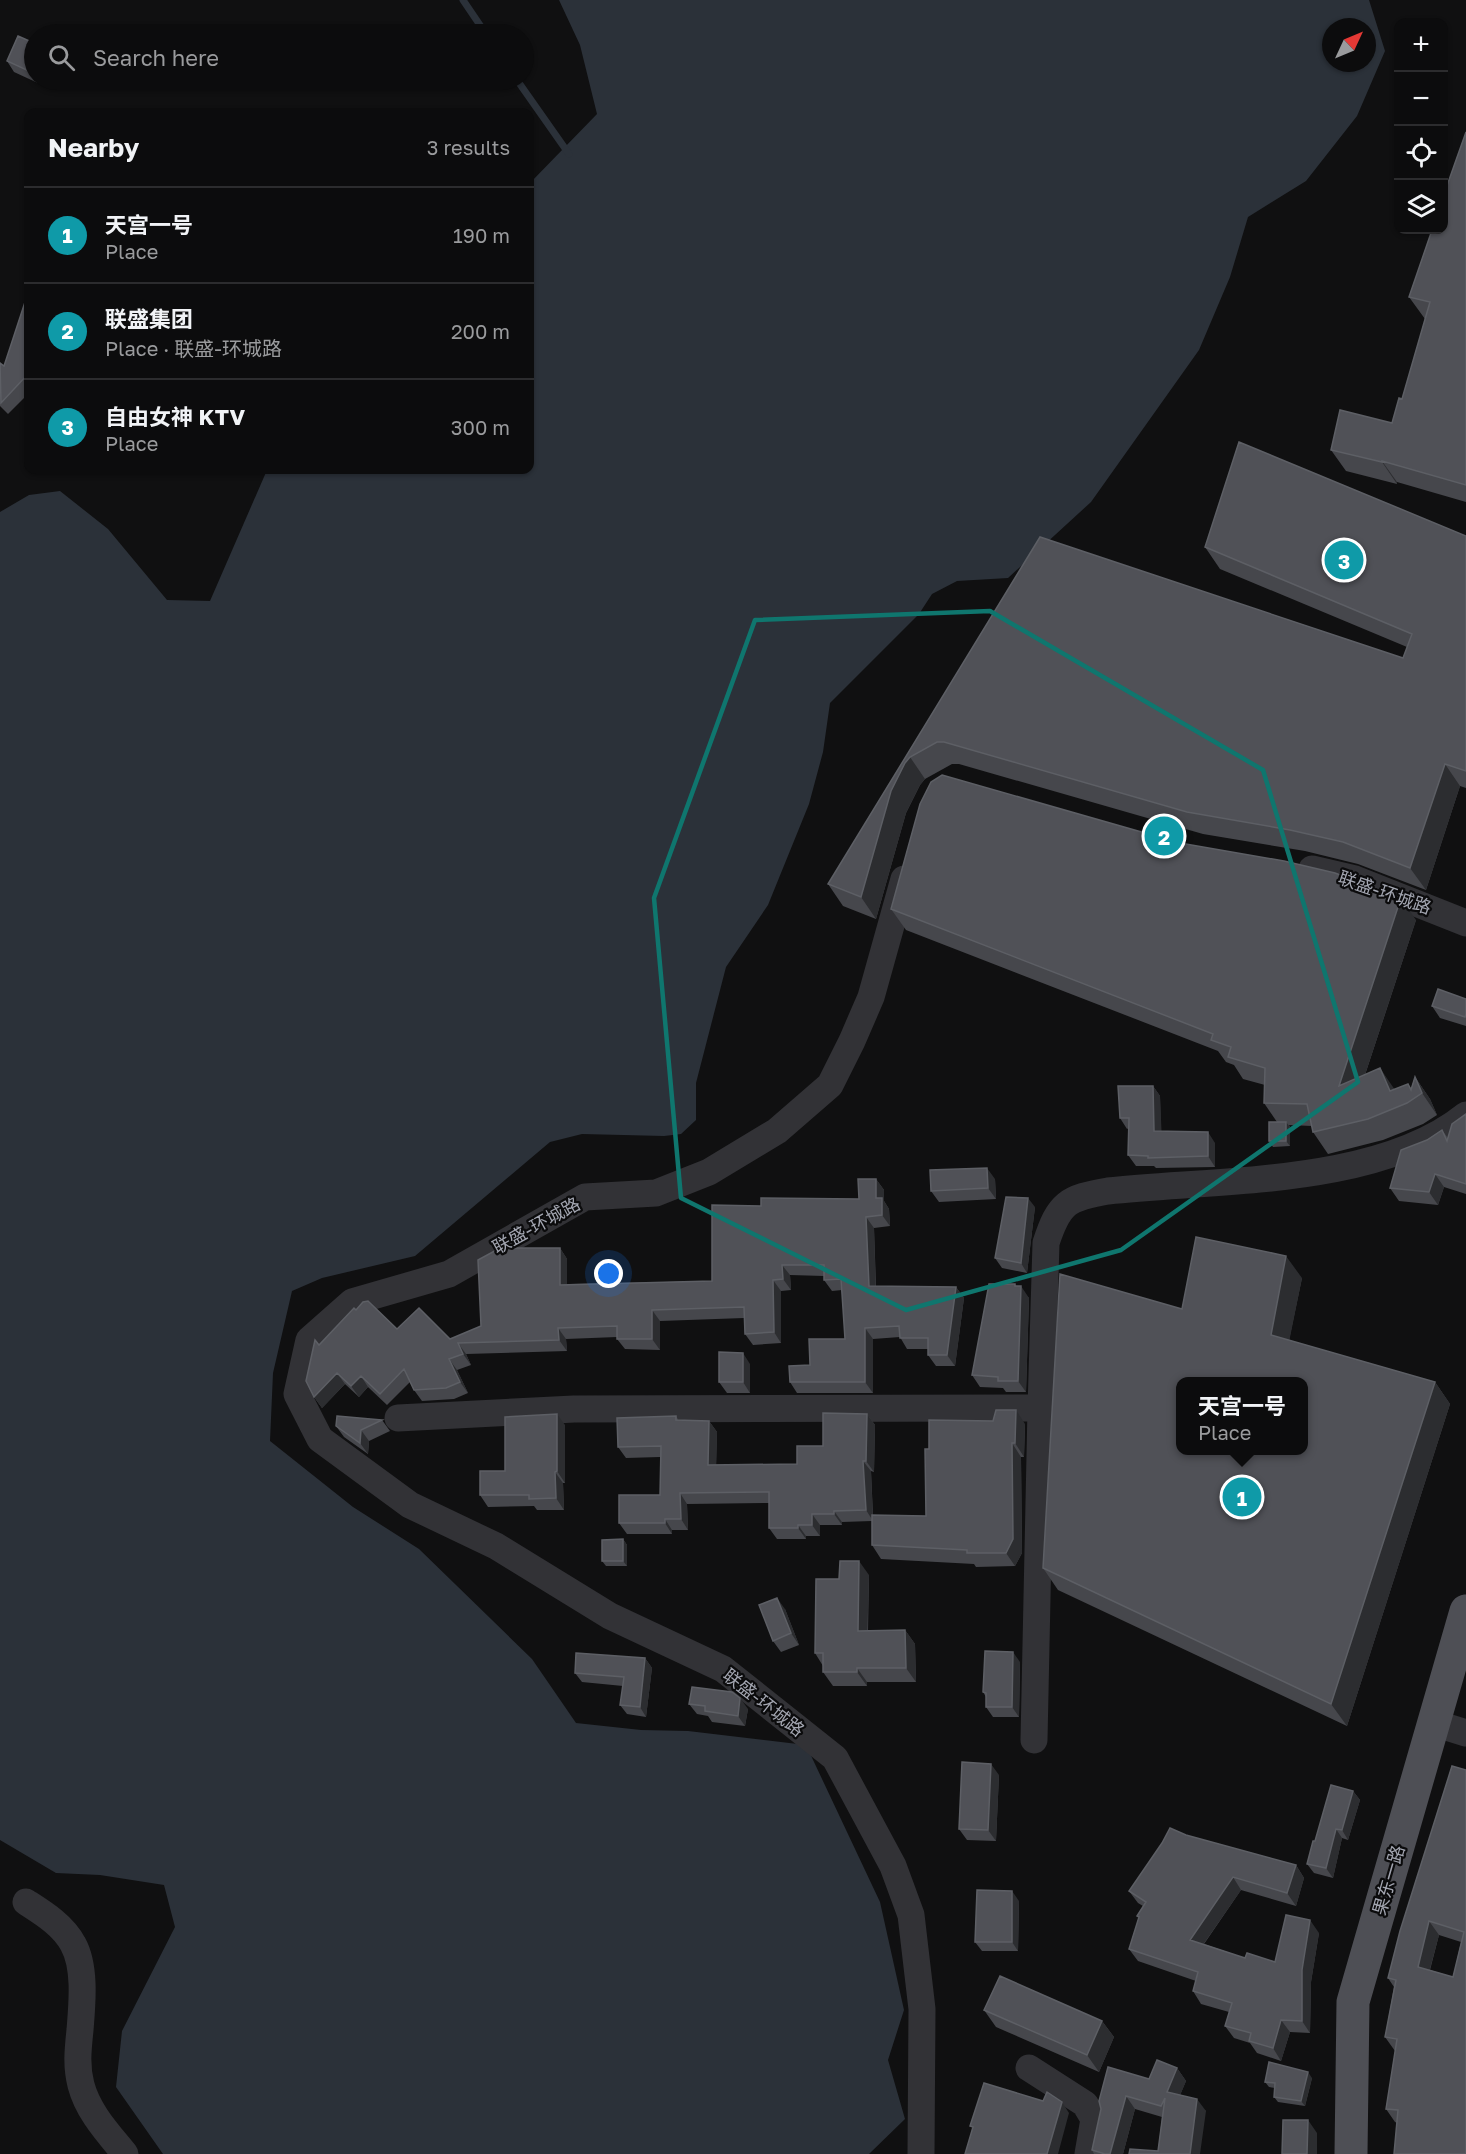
<!DOCTYPE html>
<meta charset="utf-8">
<style>
:root{--surface:#0c0c0d;--page:#1a1a1b;--text:#f1f3f6;--muted:#9a9b9d;--line:#2c2c2e;--accent:#2563eb}
body{margin:0;font-family:"Golos Text","Noto Sans SC",sans-serif;background:var(--page);color:var(--text)}
.controls{position:absolute;right:18px;top:18px;display:grid;overflow:hidden;border-radius:12px;box-shadow:0 2px 4px #0004}
.controls button{width:54px;height:54px;display:grid;place-items:center;padding:0;border:0;border-bottom:2px solid var(--line);background:var(--surface);color:var(--text);font:30px sans-serif}
.compass{position:absolute;left:1322px;top:18px;width:54px;height:54px;border-radius:50%;background:var(--surface);box-shadow:0 2px 4px #0004;rotate:46deg}
.you{position:absolute;left:609px;top:1274px;width:21px;height:21px;margin:-15px;border:4px solid #fff;border-radius:50%;background:#1a73e8;box-shadow:0 0 0 9px #1a73e833}
.badge{display:grid;place-items:center;width:39px;height:39px;border-radius:50%;background:var(--accent);color:#fff;font-size:20px;font-weight:700}
.pin{position:absolute;translate:-50% -50%;border:3px solid #fff;box-shadow:0 2px 6px #0006}
.popup{position:absolute;left:1176px;top:1377px;width:132px;height:78px;box-sizing:border-box;display:grid;place-content:center;border-radius:12px;background:var(--surface);filter:drop-shadow(0 2px 4px #0005);font-size:20px;white-space:nowrap;color:var(--muted)}
.popup b{font-size:22px;color:var(--text)}
.popup::after{content:'';position:absolute;left:50%;top:100%;margin-left:-12px;border:12px solid transparent;border-top-color:var(--surface)}
.list{margin:0;padding:0;list-style:none}
h2{display:flex;justify-content:space-between;align-items:center;height:78px;margin:0;padding:0 24px;font-size:26px}
h2 small{font-size:20px;font-weight:400;color:var(--muted)}
.list li{display:grid;grid-template-columns:39px 1fr auto;gap:18px;align-items:center;box-sizing:border-box;height:96px;padding:0 24px;border-top:2px solid var(--line)}
.list b{display:block;font-size:22px;white-space:nowrap}
.list p{margin:0;font-size:20px;white-space:nowrap;color:var(--muted)}
.list em{font-size:20px;font-style:normal;color:var(--muted)}
.icon{flex:none;width:33px;height:33px;fill:none;stroke:currentColor;stroke-width:2;stroke-linecap:round;stroke-linejoin:round}
.map{position:relative;flex:none;width:1466px;height:2154px;overflow:hidden}
.search{position:absolute;background:var(--surface);box-shadow:0 2px 4px #0004;left:24px;top:24px;width:510px;height:66px;display:flex;align-items:center;gap:15px;box-sizing:border-box;padding:0 21px;border-radius:33px;color:var(--muted);font-size:22px}
.panel{position:absolute;background:var(--surface);box-shadow:0 2px 4px #0004;left:24px;top:108px;width:510px;height:366px;border-radius:12px}
.map>svg:first-child{display:block}
.water{fill:#2b3139;fill-rule:evenodd}
.lines{fill:none;stroke-linecap:round;stroke-linejoin:round}
.stream{stroke:#2b3139;stroke-width:7}
.minor{stroke:#323236;stroke-width:27}
.major{stroke:#4e4f55;stroke-width:33}
.wall{fill:#46474c;fill-rule:evenodd}
.shaded-wall{fill:#2c2d30}
.building{fill:#505157;stroke:#5d5f65;stroke-width:1.5;fill-rule:evenodd}
.marked{fill:none;stroke:#0f766e;stroke-width:4.5;stroke-linejoin:round}
.labels{text-anchor:middle;dominant-baseline:central;stroke-width:4.5;stroke-linejoin:round;paint-order:stroke}
.street-label{font-size:18px;fill:#a3a6b1;stroke:#0b0b0c}
</style>
<div class="map">
<svg width="1466" height="2154" viewBox="0 0 1466 2154">
<rect width="100%" height="100%" fill="#101011"/>
<path class="water" d="M559,0H1369L1385,51L1357,116L1306,181L1248,217L1230,277L1199,350L1091,502L1008,578L957,581L932,594L919,614L830,703L823,752L809,804L768,905L726,967L696,1083V1120L681,1134L664,1136L582,1134L550,1142L415,1256L322,1278L292,1291L273,1373L270,1441L353,1507L419,1549L532,1659L576,1723L641,1730L688,1731L806,1745L880,1902L904,2010L888,2060L905,2119L869,2154H163L116,2087L122,2031L175,1927L164,1885L100,1875L56,1873L0,1840V512L29,495L60,491L108,529L167,600L210,601L267,470H530V183L597,114L580,45ZM1331,27H1367V63H1331Z"/>
<g class="lines">
<path class="stream" d="M463,0L486,34
M517,80L569,154"/>
<path class="minor" d="M1312,869L1355,879L1466,923
M904,879L871,997L852,1041L830,1085L777,1131L709,1172L656,1193L585,1197L449,1274L352,1302L309,1340L297,1394L320,1439L410,1505L496,1546L610,1616L723,1669L835,1758L893,1866L911,1915L922,2009L921,2154
M398,1418L574,1409L1041,1408
M1434,1723L1466,1733
M1034,1740L1041,1408L1046,1243C1059,1203 1067,1198 1108,1191C1217,1179 1378,1186 1466,1115
M26,1902C43,1913 63,1925 73,1944C86,1967 82,2005 80,2030C78,2049 76,2066 81,2085C88,2112 108,2133 125,2154
M1029,2068L1085,2104L1094,2119L1088,2154"/>
<path class="major" d="M1351,2154L1353,2002L1466,1611"/>
</g>
<path class="wall" d="M34,43V80H43L40,84L14,72L7,61Z
M1466,132V502L1397,482V484L1346,471L1331,450L1392,423L1402,399L1425,319L1409,297Z
M28,293V394L8,414L0,406V363L4,366Z
M1466,536V788L1460,786L1426,890L1358,864L1305,851L1203,834L959,764H952L925,779L920,785L906,813L876,919L843,906L828,884L1040,537L1403,658L1407,647L1220,569L1205,547Z
M891,909L1416,920L1365,1075L1395,1089L1408,1084L1411,1088L1415,1077L1430,1099L1437,1115L1423,1124L1383,1140L1328,1154L1313,1132L1312,1126L1289,1125L1290,1127V1146L1273,1147L1269,1141L1277,1122L1264,1103L1265,1085L1243,1079L1234,1065L1226,1062L1218,1051L906,930Z
M1466,999V1026L1440,1018L1432,1006Z
M1153,1086L1160,1096L1161,1132L1215,1143V1167L1156,1168L1154,1166H1136L1128,1155L1129,1128L1127,1129L1120,1118Z
M1466,1114V1194L1444,1187L1438,1205L1399,1201L1390,1188L1427,1140L1442,1130L1448,1138Z
M876,1179L884,1190V1201L889,1209L890,1226L874,1228L876,1286L956,1287L964,1298L955,1366H936L928,1355V1349H907L900,1337L873,1339V1393H797L790,1382L810,1365L845,1339L842,1290L832,1291L824,1280V1276L790,1275L791,1290L781,1291V1343L753,1345L745,1334L744,1318L660,1321V1350L625,1349L617,1339V1337L566,1339L567,1351L466,1354L471,1365L457,1370L468,1393L454,1399L422,1401L414,1390L410,1382L387,1405L368,1387L359,1397L345,1384L322,1408L314,1397L319,1345L356,1310L397,1329L450,1339L481,1326L560,1248L567,1259V1284L712,1281L761,1206L859,1199Z
M995,1179L996,1199L939,1202L931,1191Z
M1035,1207L1027,1273L1002,1268L995,1258Z
M1302,1278L1289,1340L1435,1382L1450,1404L1347,1726L1058,1590L1043,1568L1182,1309Z
M1017,1286L1029,1298L1026,1392H1006L1003,1388L980,1387L972,1375Z
M750,1364V1393H727L719,1382Z
M867,1414L875,1425L874,1472L871,1471L873,1515L926,1516L929,1449L1025,1424L1024,1457H1021L1022,1553L1015,1566L976,1567L974,1564L881,1559L872,1545V1521L842,1522V1525H820V1536H806V1539H777L769,1528V1503L687,1504L688,1530H672V1534H627L619,1523L660,1495V1457L626,1458L618,1447L676,1416L679,1421H709L717,1432L716,1465L797,1464Z
M382,1420L390,1431L369,1441L368,1454L344,1437L336,1426Z
M565,1425V1483H563L564,1510H537L534,1506L488,1507L480,1495L505,1471Z
M623,1539L627,1545V1566H606L602,1561Z
M869,1575L868,1631L905,1630L915,1644L916,1682H867V1686H833L823,1672V1666L815,1653L839,1579Z
M785,1609L799,1645L781,1652L773,1641Z
M645,1658L652,1668L646,1717L627,1714L620,1705L623,1686L582,1682L575,1673Z
M1020,1662L1019,1717H993L986,1707V1697L983,1692Z
M689,1704L748,1709L745,1726L712,1722L708,1716L697,1714Z
M1466,1770V2154L1395,2122L1386,2109L1395,2051L1385,2037L1394,1987L1388,1978ZM1439,1935L1461,1942L1453,1977L1430,1970Z
M999,1775L996,1841L967,1840L959,1829Z
M1353,1791L1360,1800L1348,1840L1342,1838L1333,1878L1314,1873L1307,1864L1315,1841Z
M1186,1835L1296,1865L1304,1878L1296,1906L1241,1890L1204,1944L1245,1958L1275,1962L1319,1933L1311,1982L1310,2033L1290,2032L1281,2061L1257,2053L1250,2043L1234,2038L1225,2026L1229,2012L1201,2004L1193,1991L1196,1981L1138,1961L1129,1949L1139,1918L1137,1916L1143,1906L1138,1903L1129,1891Z
M1019,1901L1018,1951H982L975,1942Z
M984,2010L1102,2021L1114,2037L1099,2072L996,2027Z
M1177,2068L1186,2081L1180,2095L1206,2111L1158,2151L1162,2117L1135,2109L1123,2154H1094L1092,2150L1101,2109L1149,2079Z
M1312,2078L1305,2106L1278,2102L1274,2097L1275,2088L1269,2087L1265,2082Z"/>
<path class="shaded-wall" d="M37,80H43L40,84Z
M1382,461L1397,482V484L1382,462Z
M910,757L925,779L920,785L906,813L876,919L861,897L891,791L905,763Z
M1445,764L1460,786L1426,890L1410,868Z
M1401,898L1416,920L1354,1108L1339,1086Z
M1380,1068L1395,1090L1390,1091Z
M1415,1077L1430,1099L1437,1115L1422,1093Z
M1153,1086L1160,1096L1162,1142L1154,1131Z
M1286,1122L1290,1127V1146L1286,1141Z
M1208,1132L1215,1143V1167L1208,1156Z
M987,1168L995,1179L996,1199L988,1188Z
M1435,1174L1444,1187L1438,1205L1429,1192Z
M876,1179L884,1190V1201L889,1209L890,1226L882,1215L876,1198Z
M1028,1198L1035,1207L1027,1273L1021,1263Z
M866,1217L874,1228L876,1297L869,1286Z
M560,1248L567,1259V1296L560,1285Z
M1286,1256L1302,1278L1286,1357L1271,1335Z
M782,1265L790,1275L791,1290L783,1279Z
M773,1280L781,1291V1343L774,1332Z
M1015,1284L1021,1291V1286L1029,1298L1026,1392L1018,1381Z
M956,1287L964,1298L955,1366L947,1355Z
M652,1310L660,1321V1350L652,1339Z
M558,1328L566,1339L567,1351L559,1340Z
M865,1328L873,1339V1393L865,1382Z
M458,1343L466,1354L471,1365L463,1354Z
M743,1353L750,1364V1393L743,1382Z
M449,1359L457,1370L468,1393L460,1382Z
M337,1373L345,1384L322,1408L314,1397Z
M361,1376L368,1387L359,1397L351,1386Z
M1435,1382L1450,1404L1347,1726L1331,1704Z
M1016,1410L1025,1424L1024,1457L1015,1443Z
M557,1414L565,1425V1483L557,1471Z
M867,1414L875,1425L874,1472L866,1461Z
M709,1421L717,1432L716,1476L708,1465Z
M361,1430L369,1441L368,1454L360,1443Z
M1012,1443L1021,1457L1022,1553L1015,1566L1006,1553Z
M863,1461L871,1471L873,1521L866,1510Z
M555,1472L563,1483L564,1510L556,1498Z
M680,1493L687,1504L688,1530L681,1519Z
M834,1511L842,1522V1525L834,1514Z
M812,1514L820,1525V1536L812,1525Z
M665,1519L672,1530V1534L665,1523Z
M798,1525L806,1536V1539L798,1528Z
M623,1539L627,1545V1566L623,1561Z
M859,1561L869,1575L867,1645L858,1631Z
M777,1598L785,1609L799,1645L791,1633Z
M905,1630L915,1644L916,1682L906,1668Z
M1013,1652L1020,1662L1019,1717L1012,1707Z
M645,1658L652,1668L646,1717L640,1707Z
M857,1668L867,1682V1686L857,1672Z
M740,1698L748,1709L745,1726L738,1716Z
M991,1764L999,1775L996,1841L988,1830Z
M1353,1791L1360,1800L1348,1840L1342,1830Z
M1336,1829L1342,1838L1333,1878L1326,1868Z
M1296,1865L1304,1878L1296,1906L1287,1893Z
M1233,1877L1241,1890L1198,1952L1190,1940Z
M1012,1891L1019,1901L1018,1951L1012,1942Z
M1310,1920L1319,1933L1311,1982L1310,2033L1302,2021V1970Z
M1429,1921L1439,1935L1427,1980L1418,1967Z
M1281,2020L1290,2032L1281,2061L1273,2048Z
M1102,2021L1114,2037L1099,2072L1087,2055Z
M1177,2068L1186,2081L1176,2105L1167,2092Z
M1308,2072L1312,2078L1305,2106L1301,2101Z
M1126,2096L1135,2109L1123,2154H1110Z
M1197,2099L1206,2111L1200,2154H1190Z
M1062,2102L1069,2113L1058,2154H1047Z
M1308,2120L1317,2133V2154H1307Z"/>
<path class="building" d="M18,36L34,43V69L33,73L7,61Z
M1466,132V485L1382,461V462L1331,450L1340,410L1392,423L1399,398L1402,399L1430,302L1409,297L1432,230H1443V197Z
M28,293V374L1,403L0,363L4,366Z
M1239,442L1466,536V771L1445,764L1410,868L1343,842L1290,830L1187,812L944,742H937L910,757L905,763L891,791L861,897L828,884L1040,537L1403,658L1412,634L1205,547Z
M942,775L1180,843L1284,861L1335,873L1401,898L1339,1086L1380,1068L1390,1091L1408,1084L1411,1090L1415,1077L1422,1093L1407,1103L1368,1119L1313,1132L1307,1104L1264,1103L1265,1068L1228,1057L1231,1047L1211,1040L1213,1034L891,909L920,804L931,782Z
M1438,989L1466,999V1014L1465,1017L1432,1006Z
M1118,1086H1153L1154,1131L1208,1132V1156L1148,1158V1156L1128,1155L1129,1118H1120Z
M1466,1114V1184L1435,1174L1429,1192L1390,1188L1401,1150L1427,1140L1442,1130L1447,1141L1452,1124Z
M1269,1122H1286V1141H1269Z
M987,1168L988,1188L931,1191L930,1170Z
M858,1179H876V1198H882V1215L866,1217L869,1286L956,1287L947,1355H928V1338H900L899,1326L865,1328V1382H790L789,1366L810,1365L809,1339H845L841,1279L824,1280V1265H782L783,1279L773,1280L774,1332L745,1334L744,1307L652,1310V1339H617V1326L558,1328L559,1340L458,1343L463,1354L449,1359L460,1382L446,1388L414,1390L404,1369L380,1394L361,1376L351,1386L337,1373L314,1397L306,1381L315,1340L319,1345L354,1308L356,1310L363,1302L368,1301L397,1329L419,1308L450,1339L481,1326L478,1260L500,1248H560V1285L712,1281V1205L761,1206V1198L859,1199Z
M1006,1197L1028,1198L1021,1263L995,1258Z
M1196,1237L1286,1256L1271,1335L1435,1382L1331,1704L1043,1568L1060,1274L1182,1309ZM1180,1382H1304V1450H1180Z
M989,1284H1015V1286H1021L1018,1381H998V1377L972,1375Z
M719,1352L743,1353V1382H719Z
M996,1410H1016L1015,1443H1012L1013,1539L1006,1553H967V1550L872,1545V1515L926,1516L925,1449H929V1420L993,1421Z
M823,1413L867,1414L866,1461H863L866,1510L834,1511V1514H812V1525H798V1528H769V1492L680,1493L681,1519H665V1523H619V1495H660L661,1446L618,1447L617,1418L676,1416V1420L709,1421L708,1465L797,1464V1446H823Z
M557,1414V1471L555,1472L556,1498L529,1499V1495H480V1471H505V1417Z
M337,1416L382,1420L361,1430L360,1443L336,1426Z
M623,1539V1561H602V1540Z
M840,1561H859L858,1631L905,1630L906,1668H857V1672H823V1653H815L816,1579H839Z
M777,1598L791,1633L773,1641L759,1605Z
M985,1651L1013,1652L1012,1707H986V1693L983,1692Z
M576,1653L645,1658L640,1707L620,1705L624,1677L575,1673Z
M692,1687L732,1692L740,1698L738,1716L705,1711V1706L689,1704Z
M962,1762L991,1764L988,1830L959,1829Z
M1452,1766L1466,1770V2154H1394L1398,2110L1386,2109L1397,2039L1385,2037L1396,1980L1388,1978L1400,1931ZM1429,1921L1464,1932L1453,1977L1418,1967Z
M1331,1785L1353,1791L1342,1830L1336,1829L1326,1868L1307,1864L1313,1841H1315Z
M1170,1828L1186,1835L1296,1865L1287,1893L1233,1877L1190,1940L1245,1958L1247,1953L1275,1962L1286,1915L1310,1920L1302,1970V2021L1281,2020L1273,2048L1249,2041L1251,2033L1225,2026L1232,2003L1193,1991L1198,1972L1129,1949L1139,1917L1137,1916L1146,1902L1129,1891L1162,1843Z
M977,1890L1012,1891V1942H975Z
M1000,1976L1102,2021L1087,2055L984,2010Z
M1157,2060L1177,2068L1167,2092L1197,2099L1190,2154H1129L1130,2149L1158,2151L1165,2098L1161,2106L1126,2096L1110,2154H1105L1092,2150L1101,2109L1099,2101L1108,2067L1149,2079Z
M1269,2062L1308,2072L1301,2101L1274,2097L1275,2083L1265,2082Z
M984,2083L1043,2101L1047,2092L1062,2102L1047,2154H965L973,2127L970,2126Z
M1283,2120H1308L1307,2154H1282Z"/>
<path class="marked" d="M990,611L1263,770L1358,1082L1121,1250L906,1310L681,1198L654,898L755,620Z"/>
<g class="labels">
<g class="street-label">
<text transform="translate(1385 892) rotate(19)">联盛-环城路</text>
<text transform="translate(536 1225) rotate(-29)">联盛-环城路</text>
<text transform="translate(764 1702) rotate(38)">联盛-环城路</text>
<text transform="translate(1388 1880) rotate(-74)">果东一路</text>
</g>
</g>
</svg>
<div class="controls">
<button>+</button>
<button>−</button>
<button><svg class="icon" aria-label="locate" viewBox="0 0 24 24"><circle cx="12" cy="12" r="6"/><path d="M12 2v4M12 18v4M2 12h4M18 12h4"/></svg></button>
<button><svg class="icon" aria-label="layers" viewBox="0 0 24 24"><path d="M12 4l9 5-9 5-9-5zM3 14l9 5 9-5"/></svg></button>
</div>
<svg class="compass" viewBox="-18 -18 36 36"><path d="M0-13l5 13h-10z" fill="#e53935"/><path d="M0 13l5-13h-10z" fill="#9a9b9d"/></svg>
<div class="you"></div>
<div class="pin badge" style="left:1242px;top:1497px;background:#0f9aa8">1</div>
<div class="popup"><b>天宫一号</b>Place</div>
<div class="pin badge" style="left:1164px;top:836px;background:#0f9aa8">2</div>
<div class="pin badge" style="left:1344px;top:560px;background:#0f9aa8">3</div>
<div class="search"><svg class="icon" aria-label="search" viewBox="0 0 24 24"><circle cx="10" cy="10" r="6"/><path d="M15 15l6 6"/></svg>Search here</div>
<section class="panel">
<h2>Nearby<small>3 results</small></h2>
<ul class="list">
<li><span class="badge" style="background:#0f9aa8">1</span><div><b>天宫一号</b><p>Place</p></div><em>190 m</em></li>
<li><span class="badge" style="background:#0f9aa8">2</span><div><b>联盛集团</b><p>Place · 联盛-环城路</p></div><em>200 m</em></li>
<li><span class="badge" style="background:#0f9aa8">3</span><div><b>自由女神 KTV</b><p>Place</p></div><em>300 m</em></li>
</ul>
</section>
</div>
